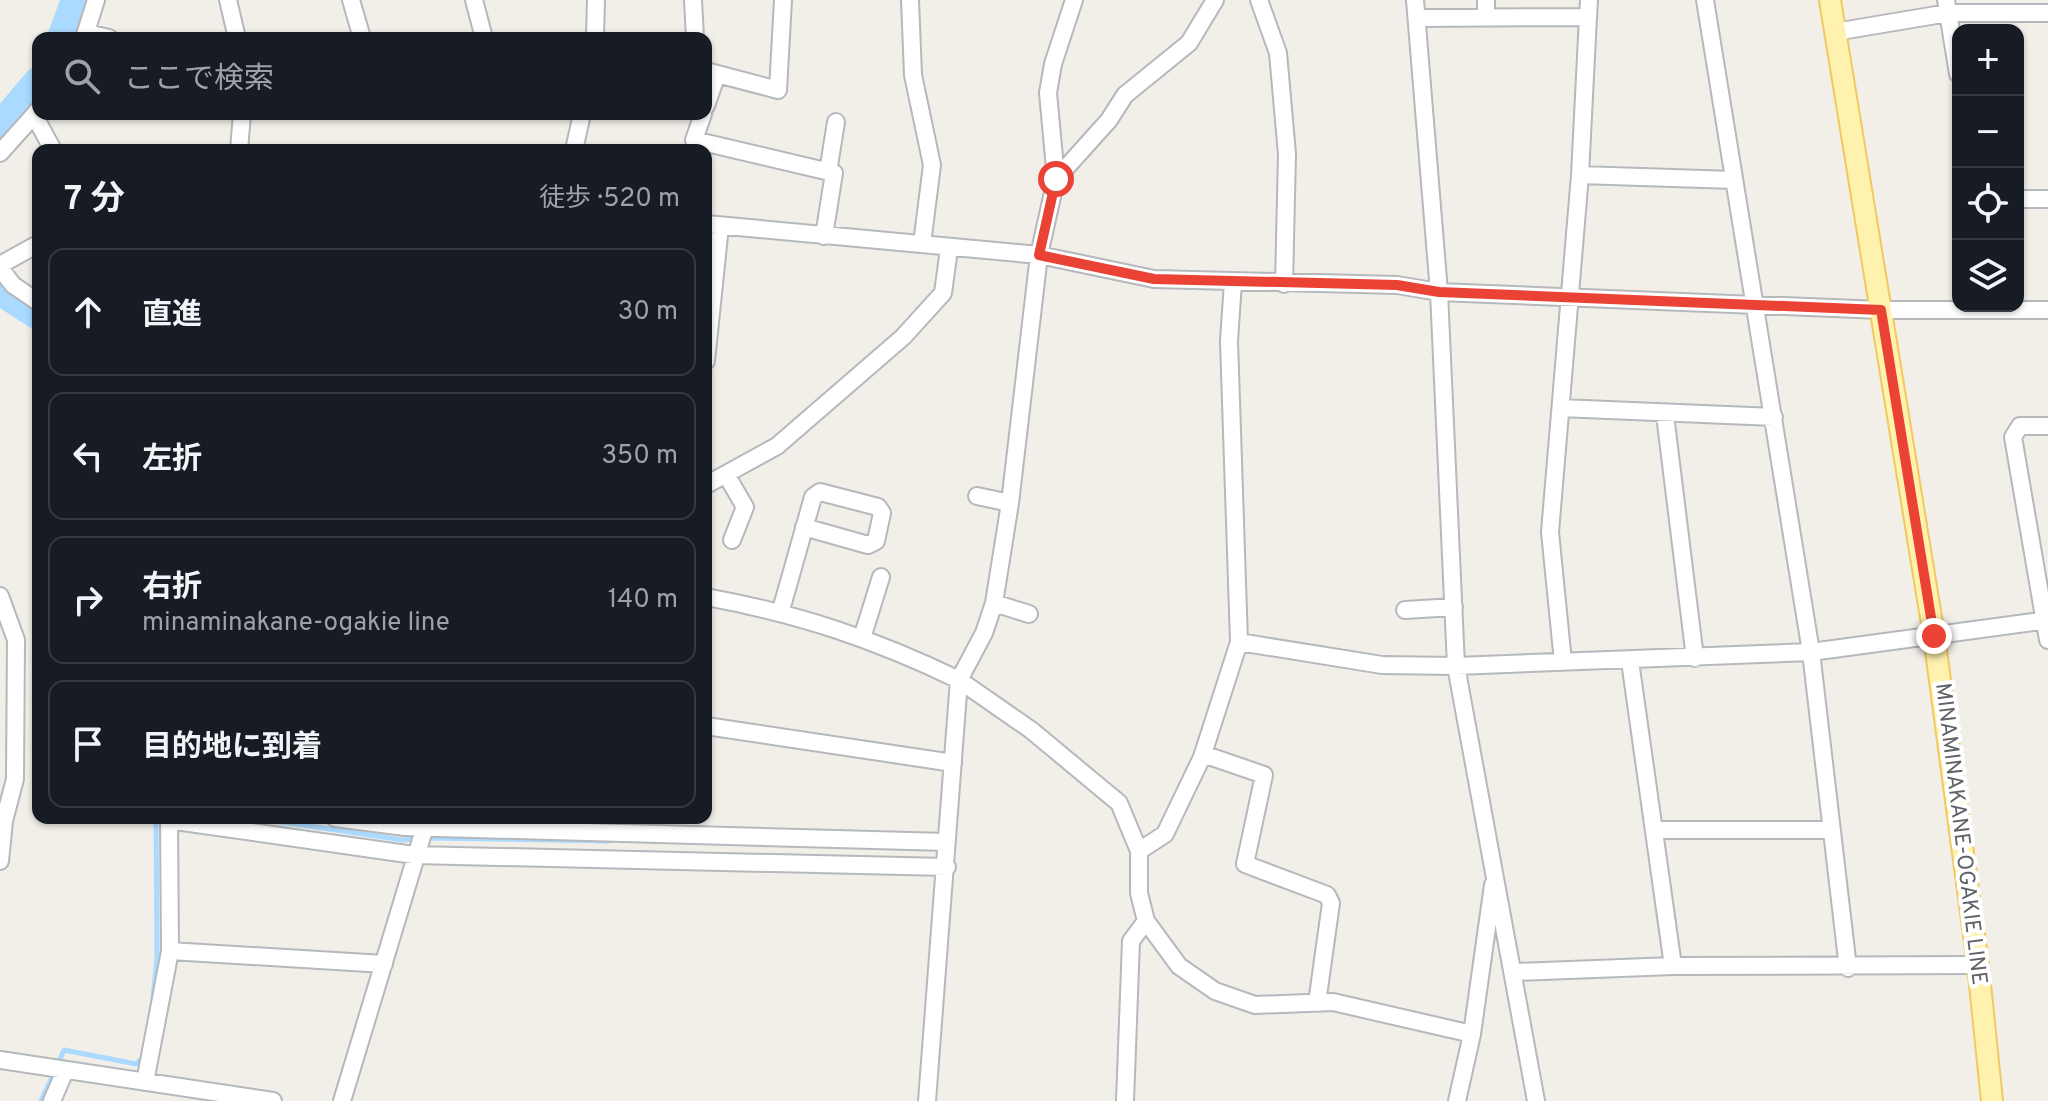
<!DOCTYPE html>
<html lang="ja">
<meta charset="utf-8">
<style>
:root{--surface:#171b24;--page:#242831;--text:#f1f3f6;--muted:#9ea1a6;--line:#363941}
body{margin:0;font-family:Overpass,"Noto Sans JP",sans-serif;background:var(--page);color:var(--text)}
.controls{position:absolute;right:24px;top:24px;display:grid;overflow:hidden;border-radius:16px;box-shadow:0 2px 6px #0004}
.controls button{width:72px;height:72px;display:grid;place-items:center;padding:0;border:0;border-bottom:2px solid var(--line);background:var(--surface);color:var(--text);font:40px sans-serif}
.stop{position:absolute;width:24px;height:24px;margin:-18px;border:6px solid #ea4335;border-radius:50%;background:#fff}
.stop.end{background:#ea4335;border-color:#fff;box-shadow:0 2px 8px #0008}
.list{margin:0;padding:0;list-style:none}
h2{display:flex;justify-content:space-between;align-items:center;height:104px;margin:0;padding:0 32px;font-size:34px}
h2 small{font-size:26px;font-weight:400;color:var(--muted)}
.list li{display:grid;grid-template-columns:52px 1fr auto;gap:24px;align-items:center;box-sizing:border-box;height:128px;margin:0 16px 16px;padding:0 16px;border:2px solid var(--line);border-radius:16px}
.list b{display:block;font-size:30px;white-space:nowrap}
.list p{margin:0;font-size:26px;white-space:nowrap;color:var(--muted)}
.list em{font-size:26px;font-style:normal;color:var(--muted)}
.icon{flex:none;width:44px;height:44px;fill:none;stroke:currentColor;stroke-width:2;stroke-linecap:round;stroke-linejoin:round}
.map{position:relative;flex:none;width:2048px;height:1101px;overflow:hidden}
.search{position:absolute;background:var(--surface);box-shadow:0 2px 6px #0004;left:32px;top:32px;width:680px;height:88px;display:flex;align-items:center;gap:20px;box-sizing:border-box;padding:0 28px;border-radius:16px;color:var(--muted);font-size:30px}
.panel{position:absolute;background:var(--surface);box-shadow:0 2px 6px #0004;left:32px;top:144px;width:680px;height:680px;border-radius:16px}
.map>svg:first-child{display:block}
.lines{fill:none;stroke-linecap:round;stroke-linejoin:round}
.stream{stroke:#aadaff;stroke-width:5}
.river{stroke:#aadaff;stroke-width:30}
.minor-casing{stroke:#b5b8bc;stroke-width:20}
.major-casing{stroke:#f2c960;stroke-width:24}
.minor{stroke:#fff;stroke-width:16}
.major{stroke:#fff2af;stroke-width:20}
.route{stroke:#ea4335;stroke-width:10}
.labels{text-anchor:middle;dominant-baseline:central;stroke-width:8;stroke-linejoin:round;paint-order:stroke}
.street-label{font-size:22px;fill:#5f6368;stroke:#fff}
</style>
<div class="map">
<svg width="2048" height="1101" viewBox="0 0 2048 1101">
<rect width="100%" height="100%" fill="#f1efe8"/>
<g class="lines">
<path class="stream" d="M255,818L403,840L417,839
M427,838L609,841
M153,997L157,960L156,818
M58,1064L64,1050L136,1064L143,1058
M41,1101L54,1073"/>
<path class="river" d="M62,38L76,0
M0,127L38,82
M0,290L38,315"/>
<g class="minor-casing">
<path id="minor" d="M228,0L237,38
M351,0L362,38
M474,0L484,38
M693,0L695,38
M910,0L913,75L932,165L922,244
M1259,0L1278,53L1287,154L1284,284
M1415,0L1439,292L1456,666L1536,1101
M1486,0V18
M1705,0L1811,652L1848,968
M1946,0L1958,74
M1417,18L1588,17L1589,0
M1835,32L1948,13H2048
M87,33L109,38
M84,38L96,0
M595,38L596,0
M706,71L778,90L783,0
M706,106L717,74
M38,110L34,115L53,150
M703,114L694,140L834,173L824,236
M239,150L242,114
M574,150L582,114
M0,153L34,115
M828,172L836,122
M1580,175L1734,180
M1056,179L1109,120L1125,95L1189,43L1215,0
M2018,199H2048
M706,224L1039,255L1154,279L1397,285L1439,292L1881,310H2048
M0,265L38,244
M0,268L13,285L38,302
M706,361L720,226
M1561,408L1774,417
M1665,415L1695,658
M2048,426H2020L2013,437L2048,640
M727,476L745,507L732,540
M706,485L777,446L903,337L943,293L949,249
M977,496L1010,503
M0,596L16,640L15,779L4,821L0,861
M706,597C799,614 874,639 959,680L984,633L994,603L1010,503L1039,255L1056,179L1048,93L1053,64L1074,0
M994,603L1029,614
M781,610L813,497L820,492L878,507L882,513L876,541L868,545L804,527
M1405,610L1454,607
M862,638L881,577
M1239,642L1382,665L1456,666L1811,652L2048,620
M1630,661L1673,966
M1563,662L1550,532L1580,175L1588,17
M706,726L953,763
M1203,754L1264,775L1245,864L1327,895L1331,903L1317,1003
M335,818L405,827L947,842
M168,820L414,855L947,867
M1654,830H1831
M1139,851L1165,834L1202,757L1239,642L1229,341L1233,282
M170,951L384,964
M1515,972L1673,966L1978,965
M1472,1034L1493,885
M0,1060L273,1101
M145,1082L170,951L169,818
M52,1101L65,1071
M342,1101L427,820
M927,1101L959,680L1031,730L1119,803L1139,851V893L1146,921L1179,966L1215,991L1255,1005L1333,1002L1472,1034L1457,1101
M1125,1101L1131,941L1146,921"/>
</g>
<g class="major-casing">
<path id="major" d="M1830,0L1934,636L1978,965L1992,1101"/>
</g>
<use href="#minor" class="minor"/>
<use href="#major" class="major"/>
</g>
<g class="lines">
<path class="route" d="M1056,179L1039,255L1154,279L1397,285L1439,292L1881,310L1934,636"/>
</g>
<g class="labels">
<g class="street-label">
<text transform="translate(1960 834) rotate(83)">MINAMINAKANE-OGAKIE LINE</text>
</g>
</g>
</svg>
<div class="controls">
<button>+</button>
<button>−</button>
<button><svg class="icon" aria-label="locate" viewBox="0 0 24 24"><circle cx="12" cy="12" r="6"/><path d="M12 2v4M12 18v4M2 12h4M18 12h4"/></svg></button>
<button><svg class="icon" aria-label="layers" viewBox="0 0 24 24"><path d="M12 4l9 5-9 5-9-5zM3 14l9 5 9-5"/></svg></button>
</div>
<div class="stop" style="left:1056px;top:179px"></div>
<div class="stop end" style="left:1934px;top:636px"></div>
<div class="search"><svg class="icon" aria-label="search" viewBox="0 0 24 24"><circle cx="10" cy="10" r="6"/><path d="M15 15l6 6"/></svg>ここで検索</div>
<section class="panel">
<h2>7 分<small>徒歩 · 520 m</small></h2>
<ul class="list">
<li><svg class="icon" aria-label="ahead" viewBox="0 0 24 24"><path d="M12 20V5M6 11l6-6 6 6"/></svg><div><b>直進</b></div><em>30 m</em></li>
<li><svg class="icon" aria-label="left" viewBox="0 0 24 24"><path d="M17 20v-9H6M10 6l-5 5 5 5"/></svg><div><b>左折</b></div><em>350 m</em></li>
<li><svg class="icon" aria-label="right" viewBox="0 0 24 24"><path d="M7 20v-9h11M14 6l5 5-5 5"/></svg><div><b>右折</b><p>minaminakane-ogakie line</p></div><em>140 m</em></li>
<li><svg class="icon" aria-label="arrive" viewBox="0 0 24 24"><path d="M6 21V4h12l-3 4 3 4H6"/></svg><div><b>目的地に到着</b></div></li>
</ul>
</section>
</div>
